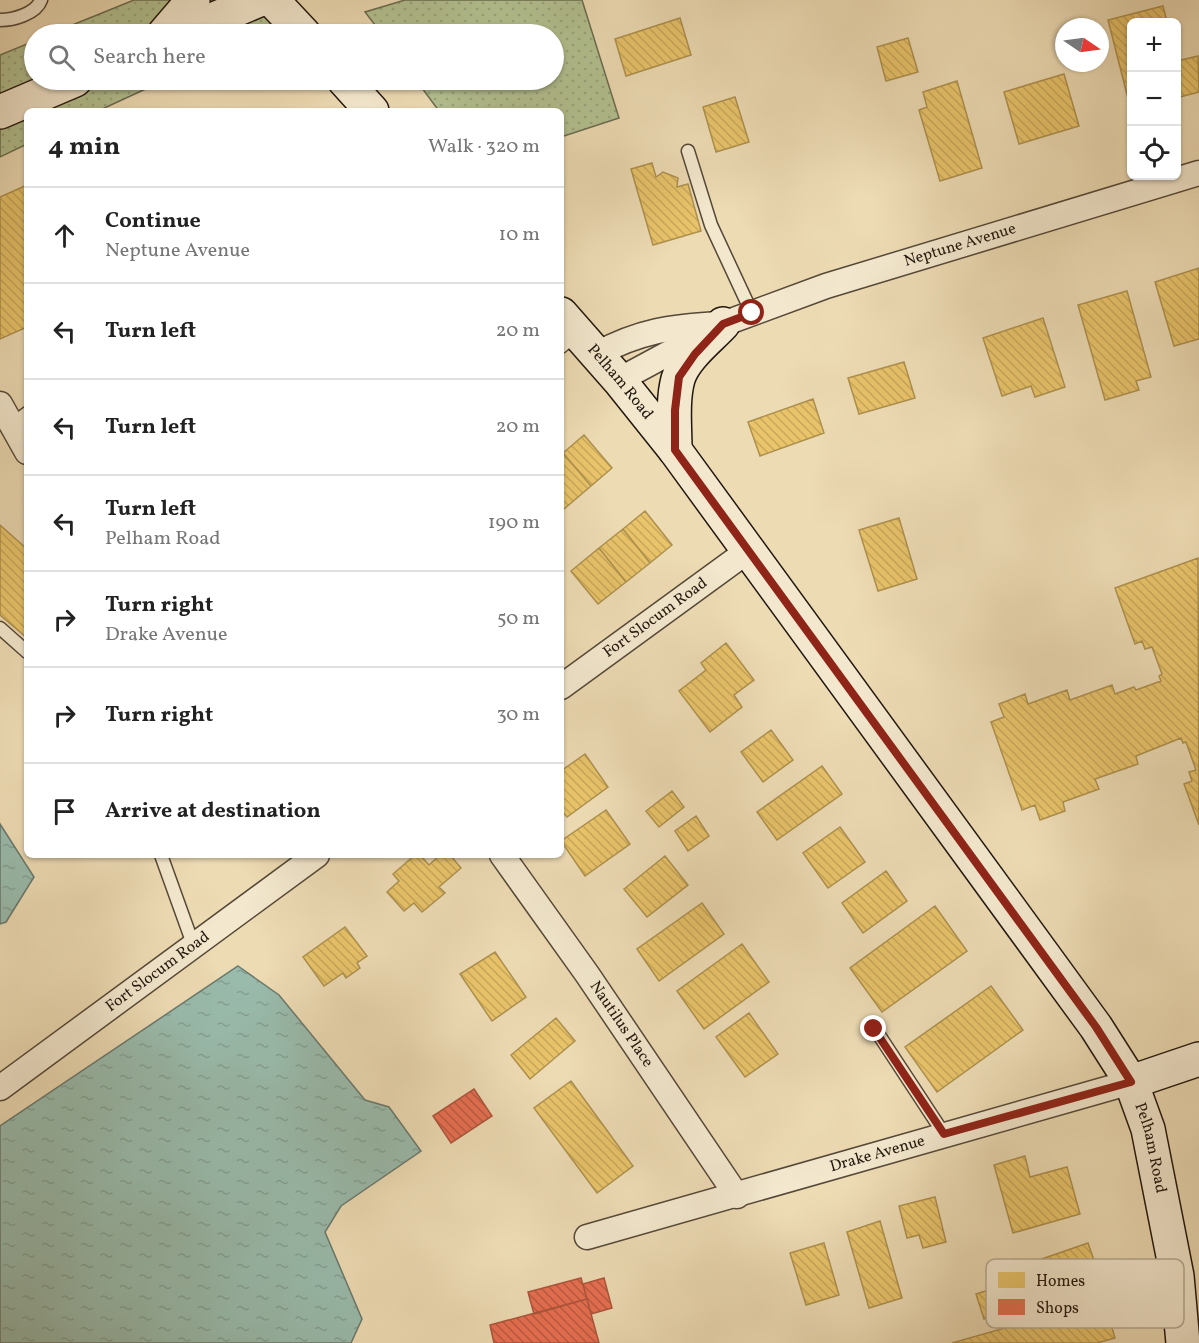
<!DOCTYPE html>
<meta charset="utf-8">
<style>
:root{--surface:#fff;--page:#f2f2f2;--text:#222;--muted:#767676;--line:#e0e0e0}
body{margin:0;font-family:Vollkorn,serif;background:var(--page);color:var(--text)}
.controls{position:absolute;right:18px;top:18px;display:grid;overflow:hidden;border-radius:9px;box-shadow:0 2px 4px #0004}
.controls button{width:54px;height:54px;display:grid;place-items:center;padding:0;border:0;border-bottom:2px solid var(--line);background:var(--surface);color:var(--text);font:30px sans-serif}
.compass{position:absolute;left:1055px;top:18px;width:54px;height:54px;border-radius:50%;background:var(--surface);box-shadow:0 2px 4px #0004;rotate:103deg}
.stop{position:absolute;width:18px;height:18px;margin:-14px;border:4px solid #8f2418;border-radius:50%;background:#fff}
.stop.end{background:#8f2418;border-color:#fff;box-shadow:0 2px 6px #0008}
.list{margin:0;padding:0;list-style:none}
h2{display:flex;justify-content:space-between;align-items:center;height:78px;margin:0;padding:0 24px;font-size:26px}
h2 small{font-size:20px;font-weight:400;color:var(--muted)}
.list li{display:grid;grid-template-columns:39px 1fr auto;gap:18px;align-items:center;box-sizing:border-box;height:96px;padding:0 24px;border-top:2px solid var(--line)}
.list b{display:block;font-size:22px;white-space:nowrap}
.list p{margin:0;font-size:20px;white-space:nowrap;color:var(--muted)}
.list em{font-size:20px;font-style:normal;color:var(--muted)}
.icon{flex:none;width:33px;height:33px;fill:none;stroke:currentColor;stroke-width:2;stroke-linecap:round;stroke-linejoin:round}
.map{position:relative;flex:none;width:1199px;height:1343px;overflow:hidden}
.search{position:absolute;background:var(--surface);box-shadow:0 2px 4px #0004;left:24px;top:24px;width:540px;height:66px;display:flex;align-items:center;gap:15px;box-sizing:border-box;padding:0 21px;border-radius:33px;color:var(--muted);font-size:22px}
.panel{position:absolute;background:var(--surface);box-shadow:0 2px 4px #0004;left:24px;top:108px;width:540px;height:750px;border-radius:9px}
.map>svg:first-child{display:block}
.grass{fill:url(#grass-dots);stroke:#6a6c50;stroke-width:1.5}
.water{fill:url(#water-ripples);stroke:#69796d;stroke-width:1.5}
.homes{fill:url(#homes-back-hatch);stroke:#ad904e;stroke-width:1.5}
.shops{fill:url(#shops-back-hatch);stroke:#ac553d;stroke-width:1.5}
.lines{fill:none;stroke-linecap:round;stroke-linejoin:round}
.lane-casing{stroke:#554838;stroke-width:15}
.street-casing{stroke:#554838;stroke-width:27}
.secondary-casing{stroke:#22170e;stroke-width:36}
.lane{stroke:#f3e8ce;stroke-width:12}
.street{stroke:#f3e8ce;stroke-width:24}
.secondary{stroke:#f3e8ce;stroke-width:33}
.route{stroke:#8f2418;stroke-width:8}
.labels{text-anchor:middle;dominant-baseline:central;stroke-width:6;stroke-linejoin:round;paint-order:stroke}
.street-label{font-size:16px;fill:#22170e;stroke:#f3e8ce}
.key{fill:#f3e8ce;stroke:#b4a994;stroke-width:1.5}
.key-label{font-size:16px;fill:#22170e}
</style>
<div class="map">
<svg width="1199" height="1343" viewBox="0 0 1199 1343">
<defs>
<pattern id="grass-dots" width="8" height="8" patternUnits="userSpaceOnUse" patternTransform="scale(1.5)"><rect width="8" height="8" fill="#b3c191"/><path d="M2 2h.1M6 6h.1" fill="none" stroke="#9aa57c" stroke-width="1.8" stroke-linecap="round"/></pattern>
<pattern id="water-ripples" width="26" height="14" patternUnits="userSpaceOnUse" patternTransform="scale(1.5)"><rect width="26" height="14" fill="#99bbac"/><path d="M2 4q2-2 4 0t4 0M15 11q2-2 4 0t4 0" fill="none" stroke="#84a093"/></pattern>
<pattern id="homes-back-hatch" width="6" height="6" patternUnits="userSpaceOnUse" patternTransform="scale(1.5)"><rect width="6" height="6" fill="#e9c46a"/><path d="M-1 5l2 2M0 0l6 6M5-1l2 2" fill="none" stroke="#c8a85b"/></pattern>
<pattern id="shops-back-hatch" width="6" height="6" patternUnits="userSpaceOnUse" patternTransform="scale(1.5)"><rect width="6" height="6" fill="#e76f51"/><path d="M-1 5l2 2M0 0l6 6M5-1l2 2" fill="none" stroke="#bb5a42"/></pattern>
</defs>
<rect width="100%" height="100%" fill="#eddbb4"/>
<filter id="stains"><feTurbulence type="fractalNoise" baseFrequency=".00333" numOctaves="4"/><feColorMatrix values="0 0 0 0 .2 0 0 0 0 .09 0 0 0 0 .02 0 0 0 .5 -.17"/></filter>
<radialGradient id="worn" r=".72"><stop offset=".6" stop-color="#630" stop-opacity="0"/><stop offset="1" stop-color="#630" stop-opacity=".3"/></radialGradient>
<path class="grass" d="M134,0H266L286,23L261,34H50Z
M405,0H582L619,118L561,137V111H439L416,80H554V34H382L365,12Z
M34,41V80H165L98,111H27V144L0,157V55Z"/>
<path class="water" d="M0,824L34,877L6,922L0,924Z
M238,966L279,995L365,1100L389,1107L421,1151L341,1206L325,1232L362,1319L351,1343H0V1126Z"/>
<path class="homes" d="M1163,6L1167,22H1132L1131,110L1108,20Z
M680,18L691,55L626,76L615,39Z
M908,38L918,72L886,81L877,47Z
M1198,56L1199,92L1176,98V58L1177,61Z
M1064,74L1079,126L1019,144L1004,92Z
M957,81L982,168L940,181L919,110L927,107L923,92Z
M735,97L749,142L716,152L703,107Z
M652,163L656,177L663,172L678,178L677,187L688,184L701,231L653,245L631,169Z
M27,185V327L0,339V197Z
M1199,268V339L1174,346L1155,282Z
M1127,291L1151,377L1136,381L1139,390L1105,400L1078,305Z
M1043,318L1065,387L1035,397L1031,386L1002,396L983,338Z
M904,362L915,398L859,414L848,378Z
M813,399L824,433L760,456L748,422Z
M584,435L612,468L591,486L563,453Z
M563,453L591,486L564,509L561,505Z
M645,511L672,545L650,563L623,529Z
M899,518L917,579L878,591L859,530Z
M0,525L27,549V638L0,615Z
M623,529L650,563L626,582L599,548Z
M599,548L626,582L598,604L571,571Z
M1198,558L1199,825L1184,784L1192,781L1189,772L1196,770L1186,742L1183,743L1181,738L1136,756L1138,764L1095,779L1099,789L1063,802L1065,811L1040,820L1035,805L1022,810L991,722L1004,717L999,704L1025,694L1028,704L1067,690L1070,700L1112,685L1115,694L1134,687L1136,690L1161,681L1159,676L1162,674L1152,647L1145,649L1142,641L1135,644L1115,588Z
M726,643L754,680L734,695L742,707L710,732L679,691L706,670L701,663Z
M771,730L793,760L763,782L741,752Z
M585,754L608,787L567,817L561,810V771Z
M822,766L842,794L777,840L757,812Z
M672,791L684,807L659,827L646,811Z
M606,810L630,844L585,876L561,841Z
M696,816L709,836L688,851L675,831Z
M840,827L865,862L828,888L803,853Z
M415,855H420L429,865L440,855H450L461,868L439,887L445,893L422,912L414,903L404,911L387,892L399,881L393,874Z
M665,856L688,885L647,917L624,889Z
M886,871L907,901L863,933L842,903Z
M702,903L724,934L659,981L637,949Z
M935,906L967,951L882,1012L850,968Z
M345,927L367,956L357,963L360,968L346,978L343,973L324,986L303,957Z
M742,944L769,982L704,1029L677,991Z
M495,952L526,997L492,1021L460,974Z
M991,986L1023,1030L937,1092L905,1047Z
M749,1013L778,1054L745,1077L716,1037Z
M556,1018L575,1041L530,1079L511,1055Z
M571,1081L633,1166L597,1193L534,1108Z
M1025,1156L1030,1177L1067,1167L1080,1214L1013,1233L994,1165Z
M935,1197L946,1242L923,1248L919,1235L907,1238L899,1206Z
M880,1221L902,1298L869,1308L847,1232Z
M824,1243L839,1295L806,1305L790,1253Z
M1088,1243L1103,1287L1055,1303L1047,1277L1039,1280L1033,1262Z
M1001,1286L1009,1311L984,1319L976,1294Z
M1104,1300L1115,1338L1097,1343H952Z"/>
<path class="shops" d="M474,1089L492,1116L451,1143L433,1116Z
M581,1278L587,1299L534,1314L528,1292Z
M604,1278L612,1308L591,1314L583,1284Z
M587,1299L599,1343H494L490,1325Z"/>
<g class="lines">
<g class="lane-casing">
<path id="lane" d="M0,20C13,20 36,14 41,0
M688,151L711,225L752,313
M561,347L577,334
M12,424L27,413
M0,628L27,652
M161,855L193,944
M875,1029L944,1134"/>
</g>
<g class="street-casing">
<g id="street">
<path d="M597,354C640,331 670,327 718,324"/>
<path id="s1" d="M619,380L723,324L826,286L1199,173"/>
<path d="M0,404L27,452"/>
<path id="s2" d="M561,687L749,550"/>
<path id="s3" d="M502,855L587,974L737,1196"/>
<path id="s4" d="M0,1088L317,855"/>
<path id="s5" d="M587,1237L1131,1082"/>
</g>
</g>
<g class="secondary-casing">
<g id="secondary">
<path d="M272,0L304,34"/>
<path d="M164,34L193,0"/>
<path d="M179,34L259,0"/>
<path d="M344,80L372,111"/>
<path d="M0,112L75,80"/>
<path id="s6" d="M561,314L619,380L675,450L1096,1027L1131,1082L1148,1129L1177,1276L1183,1343"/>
<path d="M675,450C675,427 672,401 678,379C684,358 709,339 723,324"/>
<path d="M1131,1082L1199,1059"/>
</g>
</g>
<use href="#lane" class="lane"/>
<use href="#street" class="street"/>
<use href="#secondary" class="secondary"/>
</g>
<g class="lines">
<path class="route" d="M752,313L723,324L695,354L679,377L675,410V450L1096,1027L1131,1082L944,1134L874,1029"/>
</g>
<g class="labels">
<g class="street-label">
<text stroke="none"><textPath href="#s1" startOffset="368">Neptune Avenue</textPath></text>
<text stroke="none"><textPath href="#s6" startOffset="90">Pelham Road</textPath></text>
<text stroke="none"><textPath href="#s2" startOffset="117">Fort Slocum Road</textPath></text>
<text stroke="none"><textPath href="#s4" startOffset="196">Fort Slocum Road</textPath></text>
<text stroke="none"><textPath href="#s3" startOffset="207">Nautilus Place</textPath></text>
<text stroke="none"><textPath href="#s6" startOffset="1026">Pelham Road</textPath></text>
<text stroke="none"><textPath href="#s5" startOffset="302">Drake Avenue</textPath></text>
</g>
</g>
<rect x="986" y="1259" width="198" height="69" rx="9" class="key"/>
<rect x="998" y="1272" width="27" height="16" fill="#e9c46a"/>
<rect x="998" y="1299" width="27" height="16" fill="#e76f51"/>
<g class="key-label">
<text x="1036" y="1286">Homes</text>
<text x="1036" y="1313">Shops</text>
</g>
<rect width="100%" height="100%" filter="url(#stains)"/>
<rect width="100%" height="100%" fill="url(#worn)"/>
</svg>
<div class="controls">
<button>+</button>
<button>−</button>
<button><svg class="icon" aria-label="locate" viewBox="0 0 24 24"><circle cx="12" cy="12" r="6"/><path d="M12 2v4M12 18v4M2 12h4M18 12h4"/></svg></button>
</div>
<svg class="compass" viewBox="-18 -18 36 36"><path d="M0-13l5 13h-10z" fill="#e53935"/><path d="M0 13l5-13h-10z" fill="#767676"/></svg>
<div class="stop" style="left:752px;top:313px"></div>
<div class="stop end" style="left:874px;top:1029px"></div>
<div class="search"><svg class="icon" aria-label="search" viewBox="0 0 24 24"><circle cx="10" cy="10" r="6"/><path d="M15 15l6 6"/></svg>Search here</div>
<section class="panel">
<h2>4 min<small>Walk · 320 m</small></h2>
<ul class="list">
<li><svg class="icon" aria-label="ahead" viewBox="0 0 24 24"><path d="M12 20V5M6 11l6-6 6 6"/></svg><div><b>Continue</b><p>Neptune Avenue</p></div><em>10 m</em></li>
<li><svg class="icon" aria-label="left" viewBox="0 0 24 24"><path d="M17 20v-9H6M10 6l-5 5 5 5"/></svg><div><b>Turn left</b></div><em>20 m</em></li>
<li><svg class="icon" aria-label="left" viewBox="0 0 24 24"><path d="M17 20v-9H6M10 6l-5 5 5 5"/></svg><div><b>Turn left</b></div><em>20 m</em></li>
<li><svg class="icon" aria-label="left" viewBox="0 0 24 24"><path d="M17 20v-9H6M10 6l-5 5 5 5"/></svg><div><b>Turn left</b><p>Pelham Road</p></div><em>190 m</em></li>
<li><svg class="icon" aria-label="right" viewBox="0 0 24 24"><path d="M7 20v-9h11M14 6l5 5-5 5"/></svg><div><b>Turn right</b><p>Drake Avenue</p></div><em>50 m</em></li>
<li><svg class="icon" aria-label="right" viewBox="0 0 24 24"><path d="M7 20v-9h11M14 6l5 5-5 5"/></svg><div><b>Turn right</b></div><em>30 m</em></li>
<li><svg class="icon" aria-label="arrive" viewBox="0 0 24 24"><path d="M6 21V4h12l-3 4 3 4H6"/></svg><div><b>Arrive at destination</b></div></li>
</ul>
</section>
</div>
